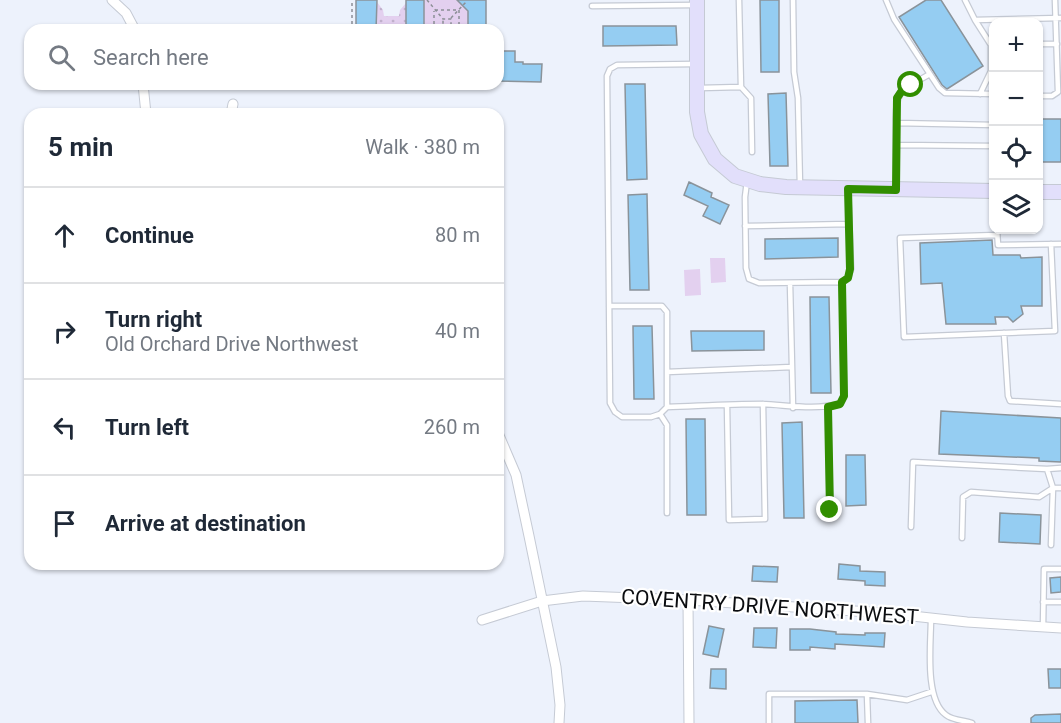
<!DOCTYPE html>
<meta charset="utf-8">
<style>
:root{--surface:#fff;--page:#f2f2f3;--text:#1f2937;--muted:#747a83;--line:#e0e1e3}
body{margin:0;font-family:Roboto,sans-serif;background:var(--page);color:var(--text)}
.controls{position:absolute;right:18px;top:18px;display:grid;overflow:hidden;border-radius:12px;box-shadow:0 2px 4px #0004}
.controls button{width:54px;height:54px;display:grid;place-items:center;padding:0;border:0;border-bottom:2px solid var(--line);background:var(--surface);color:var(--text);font:30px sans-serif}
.stop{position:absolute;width:18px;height:18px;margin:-14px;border:4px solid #318e00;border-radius:50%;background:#fff}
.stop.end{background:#318e00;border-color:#fff;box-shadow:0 2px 6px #0008}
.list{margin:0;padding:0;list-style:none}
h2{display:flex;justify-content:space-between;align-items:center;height:78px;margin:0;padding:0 24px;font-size:26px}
h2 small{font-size:20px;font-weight:400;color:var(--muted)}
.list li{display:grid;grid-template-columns:39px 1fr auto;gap:18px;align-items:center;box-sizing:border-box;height:96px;padding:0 24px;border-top:2px solid var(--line)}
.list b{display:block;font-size:22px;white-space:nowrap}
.list p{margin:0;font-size:20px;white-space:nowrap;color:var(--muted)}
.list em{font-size:20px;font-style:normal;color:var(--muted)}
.icon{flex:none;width:33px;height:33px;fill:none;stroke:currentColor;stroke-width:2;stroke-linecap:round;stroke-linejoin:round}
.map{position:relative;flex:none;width:1061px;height:723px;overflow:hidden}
.search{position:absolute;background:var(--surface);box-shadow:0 2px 4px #0004;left:24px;top:24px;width:480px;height:66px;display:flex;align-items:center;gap:15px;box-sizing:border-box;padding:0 21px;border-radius:18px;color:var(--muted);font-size:22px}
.panel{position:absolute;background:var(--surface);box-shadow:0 2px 4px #0004;left:24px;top:108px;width:480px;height:462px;border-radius:18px}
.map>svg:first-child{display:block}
.grass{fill:url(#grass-dots)}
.green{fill:#e3d0ef}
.building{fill:#95cdf2;stroke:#8a939a;stroke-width:1.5}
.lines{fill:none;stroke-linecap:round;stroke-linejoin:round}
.lane-casing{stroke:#c5cad4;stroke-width:7}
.street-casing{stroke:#c5cad4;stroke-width:11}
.secondary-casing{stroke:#c5cad4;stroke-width:16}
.path{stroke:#8c8f96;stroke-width:1.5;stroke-dasharray:3 3;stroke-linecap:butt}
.lane{stroke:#fff;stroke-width:4.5}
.street{stroke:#fff;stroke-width:9}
.secondary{stroke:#e2dffb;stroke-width:14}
.route{stroke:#318e00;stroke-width:8}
.labels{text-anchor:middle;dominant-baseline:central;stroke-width:4.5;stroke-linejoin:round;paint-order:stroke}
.street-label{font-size:21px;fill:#0b0d10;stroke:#fff}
</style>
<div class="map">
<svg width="1061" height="723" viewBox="0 0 1061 723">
<defs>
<pattern id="grass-dots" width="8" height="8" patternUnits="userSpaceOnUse" patternTransform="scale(1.5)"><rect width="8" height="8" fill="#e3d0ef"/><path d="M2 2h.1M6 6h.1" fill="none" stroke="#c1b1cc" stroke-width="1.8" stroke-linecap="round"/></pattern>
</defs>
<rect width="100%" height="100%" fill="#edf2fc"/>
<path class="grass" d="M377,2L383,10L384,16H399L400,10L406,3V30H376Z"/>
<path class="green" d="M424,0H463L468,3V30H424Z
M710,258H725L726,282L711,283Z
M700,269L701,295L685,296L684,270Z"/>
<path class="building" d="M356,0H377L376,30H356Z
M406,0H424V30H406Z
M457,0H486V30H468V11Z
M760,0H779V72H761Z
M926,0H941L983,66L947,89L942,85L899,17Z
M603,26H676L677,45L603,46Z
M498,51H515V62H523V64H542L541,82L498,81Z
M625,84H645L647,179L627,180Z
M786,93L788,166H770L768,94Z
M1038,119H1061V162H1038Z
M689,182L712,193L711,197L729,205L720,224L703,216L708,206L684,195Z
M647,194L649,290H630L628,195Z
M838,238V257L765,259V239Z
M992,240L993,255H1020L1021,258L1042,257V306H1021L1023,314L1013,322L1008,317H995L996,324H946L942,283L921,284L920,243Z
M810,297H829L831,393H811Z
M633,326H652L654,399H634Z
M691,331H764V350L692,351Z
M941,411L1061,418V462L1039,461V458L939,454Z
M686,419H705L706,515H687Z
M802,422L804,518H784L782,423Z
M846,455H865L866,505L846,506Z
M1000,513L1041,515L1040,544L999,542Z
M839,564L860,566V571L885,572V586L865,585V581L838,579Z
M753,566L778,567L777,582L752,581Z
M1061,577V592L1051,593L1050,578Z
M709,626L724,629L718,657L703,654Z
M754,628H777L776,648L753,647Z
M790,629H810L836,632V634L865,635V633H885L884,647L835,644V649L810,647V650H790Z
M711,669H726V689L710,688Z
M1048,669H1061V688H1049Z
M857,700L858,723H795V701Z
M1061,714V723H1031V718L1035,715Z"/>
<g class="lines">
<g class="lane-casing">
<path id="lane" d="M793,0L794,72L798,98L800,186
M886,0L894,19L939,88L945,93L994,94
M965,0L975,20L1061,18
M592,6L694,5
M975,20L991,45H994
M1038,44H1057
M741,87L751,98L752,152
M700,88L741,87L739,0
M980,94L991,71V45
M1038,96H1052L1058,92L1055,0
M896,123C895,89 902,90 930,74
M896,145L994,146
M747,181L745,197L746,268L749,279L759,283L842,282L848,278L851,269L848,190
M896,187V123L994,125
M745,226L849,224
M997,230L998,245L1061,244
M997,235L900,238L904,337L1055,331L1051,244
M790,283L793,408
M609,306H662L667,312V407L660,414L651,417H622L615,412L610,403L607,76L610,69L617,65L694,64
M1004,333L1008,396L1010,401L1061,404
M667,372L792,367
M727,405L729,520L765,519L763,404
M667,407C698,406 730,404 761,404C788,405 813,410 840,404L844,396L842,282
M828,407L830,510
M660,414L667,425V513
M1047,469L1061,468
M911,527L913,462L1047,469L1053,488L1039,497L971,492L963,497L962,538
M1051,545L1053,488H1061
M1043,602H1061
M931,618C931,643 924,699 946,715C954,721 964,720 972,723
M1043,627L1044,569H1061
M867,694L868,723
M769,723V694H867L907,700L931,692"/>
</g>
<g class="street-casing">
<path id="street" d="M112,0L126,13L135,30
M143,84L146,114
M231,114L233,104
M498,433L516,475L529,536L556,667L560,705L559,723
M688,600L689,723
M482,620L542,601L583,596L688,600L885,613L967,622L1061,628"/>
</g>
<g class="secondary-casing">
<path id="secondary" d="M697,0V112L701,134L715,159L735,176L760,184L786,187L994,191
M1038,192H1061"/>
</g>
<path class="path" d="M427,0L443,19H451V28H443V19
M435,10H459V30
M451,18L466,2
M352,30V0
M434,30V11
M344,84C351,91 364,88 373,88L377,84
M386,84L390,89H395L399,84
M407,84L410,89H415L418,84"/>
<use href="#lane" class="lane"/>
<use href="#street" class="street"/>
<use href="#secondary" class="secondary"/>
</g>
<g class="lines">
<path class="route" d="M830,510L828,407L840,404L844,396L842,282L848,278L850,269L848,189L896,190L897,98L901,92L911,85"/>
</g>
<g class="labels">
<g class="street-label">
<text transform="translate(770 607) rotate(4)">COVENTRY DRIVE NORTHWEST</text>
</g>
</g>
</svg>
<div class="controls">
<button>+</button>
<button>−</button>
<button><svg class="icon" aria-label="locate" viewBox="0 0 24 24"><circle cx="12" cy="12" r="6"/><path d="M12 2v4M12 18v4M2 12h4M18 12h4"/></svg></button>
<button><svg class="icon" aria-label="layers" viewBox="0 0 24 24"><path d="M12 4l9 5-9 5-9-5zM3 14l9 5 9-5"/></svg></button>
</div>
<div class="stop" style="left:911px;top:85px"></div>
<div class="stop end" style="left:830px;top:510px"></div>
<div class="search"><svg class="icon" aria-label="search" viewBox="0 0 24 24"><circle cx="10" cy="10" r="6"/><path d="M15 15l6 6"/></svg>Search here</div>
<section class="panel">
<h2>5 min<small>Walk · 380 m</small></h2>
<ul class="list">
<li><svg class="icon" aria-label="ahead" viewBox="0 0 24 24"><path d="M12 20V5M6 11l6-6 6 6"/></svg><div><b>Continue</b></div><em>80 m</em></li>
<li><svg class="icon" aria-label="right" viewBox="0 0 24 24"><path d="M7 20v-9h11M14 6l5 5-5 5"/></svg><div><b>Turn right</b><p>Old Orchard Drive Northwest</p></div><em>40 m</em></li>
<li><svg class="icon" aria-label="left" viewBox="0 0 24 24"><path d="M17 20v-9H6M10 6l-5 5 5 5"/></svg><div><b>Turn left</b></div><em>260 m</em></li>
<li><svg class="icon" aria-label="arrive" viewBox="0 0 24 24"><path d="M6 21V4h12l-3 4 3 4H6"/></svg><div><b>Arrive at destination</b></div></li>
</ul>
</section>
</div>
